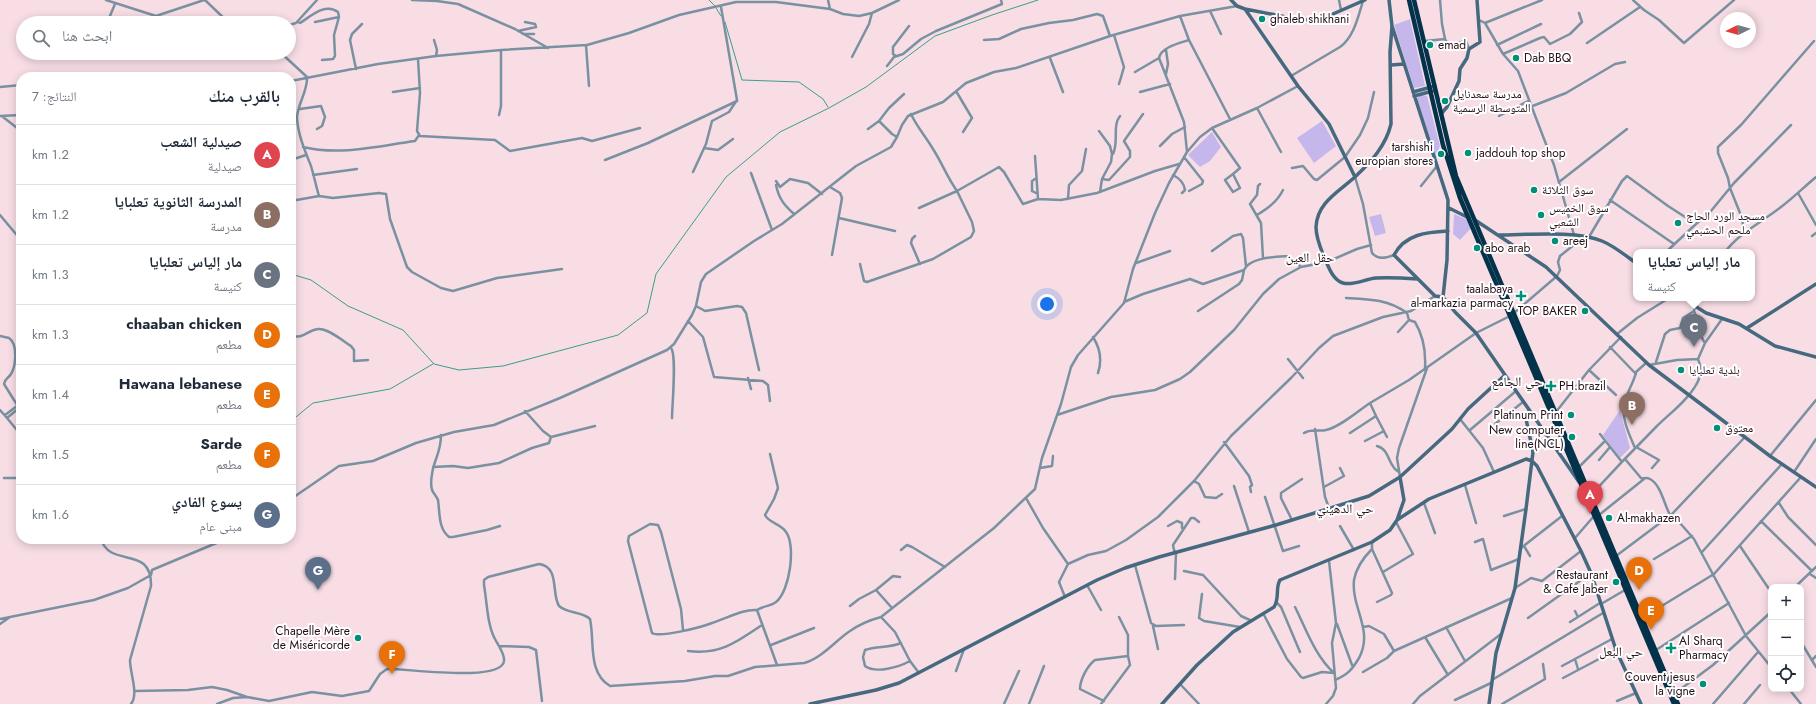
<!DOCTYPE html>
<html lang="ar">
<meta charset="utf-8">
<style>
:root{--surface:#fff;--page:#f6f6f7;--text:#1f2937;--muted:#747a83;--line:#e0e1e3;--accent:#00907a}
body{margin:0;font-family:Jost,"Noto Naskh Arabic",sans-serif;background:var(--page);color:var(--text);direction:rtl}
.controls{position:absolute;right:12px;bottom:12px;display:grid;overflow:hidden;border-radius:8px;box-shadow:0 2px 10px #0003}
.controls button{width:36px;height:36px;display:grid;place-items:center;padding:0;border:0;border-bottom:1px solid var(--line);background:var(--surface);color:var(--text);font:20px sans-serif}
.compass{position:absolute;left:1720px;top:12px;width:36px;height:36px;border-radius:50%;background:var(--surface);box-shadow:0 2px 10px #0003;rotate:265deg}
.you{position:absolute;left:1047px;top:304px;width:14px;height:14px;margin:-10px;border:3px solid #fff;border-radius:50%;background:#1a73e8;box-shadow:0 0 0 6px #1a73e833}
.badge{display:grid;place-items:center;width:26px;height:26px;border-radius:50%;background:var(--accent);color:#fff;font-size:13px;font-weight:700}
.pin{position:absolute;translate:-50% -33px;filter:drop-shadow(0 1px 2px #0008)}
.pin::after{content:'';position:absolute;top:21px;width:14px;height:12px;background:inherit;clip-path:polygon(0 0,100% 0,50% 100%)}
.popup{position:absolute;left:1633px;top:249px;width:122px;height:52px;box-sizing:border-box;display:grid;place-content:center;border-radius:8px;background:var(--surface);filter:drop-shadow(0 1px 3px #0005);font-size:13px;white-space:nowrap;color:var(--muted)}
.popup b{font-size:15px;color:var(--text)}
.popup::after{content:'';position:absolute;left:50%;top:100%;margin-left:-8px;border:8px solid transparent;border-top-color:var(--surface)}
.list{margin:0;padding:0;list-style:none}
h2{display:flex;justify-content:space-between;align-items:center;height:52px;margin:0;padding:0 16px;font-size:17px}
h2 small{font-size:13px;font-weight:400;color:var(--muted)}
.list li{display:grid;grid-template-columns:26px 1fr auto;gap:12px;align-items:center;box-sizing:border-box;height:60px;padding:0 16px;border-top:1px solid var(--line)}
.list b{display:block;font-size:15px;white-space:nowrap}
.list p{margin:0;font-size:13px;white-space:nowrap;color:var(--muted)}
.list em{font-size:13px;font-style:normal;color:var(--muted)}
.icon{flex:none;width:22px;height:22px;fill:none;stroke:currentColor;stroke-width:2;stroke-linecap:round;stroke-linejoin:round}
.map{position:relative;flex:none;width:1816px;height:704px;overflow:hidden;direction:ltr}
.search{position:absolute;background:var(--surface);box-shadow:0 2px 10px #0003;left:16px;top:16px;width:280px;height:44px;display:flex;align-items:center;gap:10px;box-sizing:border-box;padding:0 14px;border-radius:22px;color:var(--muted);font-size:15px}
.panel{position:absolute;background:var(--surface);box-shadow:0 2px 10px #0003;left:16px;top:72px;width:280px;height:472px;border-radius:16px;direction:rtl}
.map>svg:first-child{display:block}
.green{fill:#c5b7eb}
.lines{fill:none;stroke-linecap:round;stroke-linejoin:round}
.stream{stroke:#3b9e8a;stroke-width:1}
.street{stroke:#7991a1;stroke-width:2.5}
.secondary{stroke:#45697f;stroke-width:3.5}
.highway{stroke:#03334b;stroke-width:4.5}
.poi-dot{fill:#00907a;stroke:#fff;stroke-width:1.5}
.labels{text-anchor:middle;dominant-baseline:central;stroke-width:4;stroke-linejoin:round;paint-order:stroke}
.poi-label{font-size:12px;fill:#261018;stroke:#fff;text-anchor:start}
.neighbourhood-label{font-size:13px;fill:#261018;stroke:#fff}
</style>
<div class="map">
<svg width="1816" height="704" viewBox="0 0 1816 704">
<rect width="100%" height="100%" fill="#f8dde5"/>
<path class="green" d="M1410,19L1425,86L1414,88L1394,25Z
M1421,95L1427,96L1440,146L1436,158L1417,98Z
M1322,121L1336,146L1314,163L1297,138Z
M1212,132L1221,147L1210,161L1200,167L1188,155Z
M1381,214L1386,233L1375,236L1369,217Z
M1454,214L1468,220L1471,228L1460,240L1453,234Z
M1620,410L1630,448L1620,458L1603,435Z"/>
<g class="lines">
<path class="stream" d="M709,0L715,6
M716,8L721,16
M725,22L742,80L799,82L823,99L828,107
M291,274L311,280L348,306L403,330L434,364L459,370L503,366L618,335L647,313L656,274L726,177L780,132L829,108L866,87L935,36L992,15L1038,0
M291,421L313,403L390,389L433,364
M109,541L113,539"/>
<path class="street" d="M106,0L156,16L204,0
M205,0L229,23
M412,0L437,1L458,4L515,29L548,48
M828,0L830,9
M1339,0L1341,10
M1633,0L1644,10L1659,20L1684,43L1734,0
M1210,11L1221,34
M1180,16L1189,40L1230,119
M1479,20L1485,23L1503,54L1518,71L1554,165L1574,235
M298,22L300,23C310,17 325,2 338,12L339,17L315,22
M107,23L115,4
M156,23L158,16
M1485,23L1542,0
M289,25L296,23L317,0
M518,31L536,27L535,24L525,22
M523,34H534
M1114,35L1124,67L1119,84
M1445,39L1448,45L1466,41L1469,49
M434,40L437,50L436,56
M984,40L999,39L1021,29L1049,23L1073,20L1097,14L1103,16L1110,36
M1425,41L1445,39L1442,24L1440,0
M1587,43L1640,7
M586,45L589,86
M1497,45L1541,24
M203,53C215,60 229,61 241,53
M281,53L307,77C308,91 297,105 297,118C298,135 305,151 311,166C314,176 316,186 319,196
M1503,54L1540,38L1544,37L1550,44L1570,34L1582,22L1579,13
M896,56L893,54V47L909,26
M852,57L869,24L872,13
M1050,58L1063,92
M418,59L420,93L417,131L420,136L495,140L510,151L582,138L592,141L640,128
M322,60L333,59L335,56L334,35L339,17
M887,66L894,57L903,54L921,39L936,31L1002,4L1001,0
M356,69L350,40L352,34L362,24
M1135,72L1159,58
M1166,74L1168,64L1166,50
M1291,76L1340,47C1354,37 1358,17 1363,1
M291,81L378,64L436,56L501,50L587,45L629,33L679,15L736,2H776L830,9L843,14L859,16L872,13L899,0
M0,87L21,85
M956,91L972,118L963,132
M393,92L420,88
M1140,92L1170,84
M1530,107L1566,93L1615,64L1625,62
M1257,108L1281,152
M300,109L321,106L325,117L322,126L317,129
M911,114C917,127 926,137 933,149C942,163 947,177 957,191L999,167L1004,172L1023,204L1038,199L1061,200L1097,193L1155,171L1179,164
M499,115L501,106V50
M0,116L21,115
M1499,116L1528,101
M3,117L21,131
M1212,128L1240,168L1233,174L1240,188L1233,192L1225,180L1233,174
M868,129L879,121
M1099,131L1110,146L1112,154L1111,162L1102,179L1100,192
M897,137L892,134L879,121L889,108L904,94
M1160,146L1172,134L1185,127
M303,147C340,156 378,146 415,141L419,135
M704,148L718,150L733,139
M1187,152L1184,122L1159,58C1161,47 1180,43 1189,40
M1113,154C1119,142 1112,126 1120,116
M1035,156L1038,199
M1184,157L1203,181L1202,184L1189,191
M291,160L306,155
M605,160L648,143L737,101
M1292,168L1303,166L1314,179L1317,180L1345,157L1360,135L1368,118L1374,92
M693,172L706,144L712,121L729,112L737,100L721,7
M751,173L772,230
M313,175L357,169
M1173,175C1179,178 1184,183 1185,190L1182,193
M1355,177L1363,204L1372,253C1378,260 1386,258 1394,255
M1035,179L1032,181V191L1036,193
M1102,179L1109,180L1130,157V151L1124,141L1143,114
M776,181L780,187L790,179L808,183L822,194
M1559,182L1627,129
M1260,184L1258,186L1257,195L1250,204L1261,223L1263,258
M776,185C779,199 784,205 794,214
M1421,186L1437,166
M830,187L840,193L842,198L832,255
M1798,193L1816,225
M1068,199L1069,185L1082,171L1086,149
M1610,200L1674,244
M291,201L319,196L333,198L379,193L386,194L390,219L407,267L412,272L441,288L453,291L497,278L562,269
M0,215L21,240
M1257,215C1268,208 1277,202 1283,190
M839,218L895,231
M1696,224L1711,211L1734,183L1791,125
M1744,233L1742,218L1730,188L1728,178L1718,153V147L1741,125L1814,41
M915,236L912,239L911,243L920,264
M1812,236L1816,233
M1589,237L1622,181L1627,176L1668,206L1696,224L1666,252
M1212,251L1233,236L1241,234L1243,238L1246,266
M1725,252C1739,233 1762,222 1781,207C1793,198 1804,187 1816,177
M1136,263L1170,251
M860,264L864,281L867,282L933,259L971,237L974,231L972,222L957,191L919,208
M1346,298C1368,299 1388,299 1407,313L1409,320L1415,322C1424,337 1426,351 1425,368
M1124,302L1143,294L1190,279L1203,284L1244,270C1250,257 1276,257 1289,256L1301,267
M696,306L705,311L737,306L742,307L746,313L759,370
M1198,311L1239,284L1242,280L1244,270
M1694,311C1699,321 1698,334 1705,343
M1514,313L1557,276L1560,270L1558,262L1560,256L1585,236
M688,321L703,337L714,377L763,381L768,385L770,401
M1398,332L1409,320
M1617,334L1637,318L1669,298
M0,336L9,338C18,344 16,366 11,374C8,379 5,378 4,384L19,408L7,418L0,410
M291,336C305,339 307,330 318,329C328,328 343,341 351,346L354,350V361L368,360
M1093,337C1100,348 1102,361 1098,373
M1610,347L1636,374
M671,348C677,355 672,406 672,418
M1288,359L1303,378
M1656,362L1665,334L1670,330L1680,328L1683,318L1694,311L1695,306
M1649,365L1677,360L1698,359
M1589,370L1616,395
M748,378L751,389
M525,411L543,431L551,437L595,426
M1556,412L1589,370L1621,337
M5,415L17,406
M1057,415L1111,397L1155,390L1180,379L1190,372L1234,330L1263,294L1279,279L1301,267L1327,262L1357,249L1371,245
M1376,416L1387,437
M7,418L21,435
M1460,419L1483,448L1494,472
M1495,424L1523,402
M1315,429L1325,497L1329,508
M1470,430L1516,391
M1304,433C1312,428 1317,432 1326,430C1340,427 1358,411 1370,403
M1350,433L1376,416L1370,403L1409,380L1476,333L1510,316
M1600,434L1622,462
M441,435C441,453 434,459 432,474C431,480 430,487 433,492C435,495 437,497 438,500C440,513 438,528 449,537H453L487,530L500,526
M1365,441L1384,431
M1224,442L1249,476L1252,485L1250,487L1251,492
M1377,446C1390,449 1388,467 1399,472
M1636,447L1659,460L1652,468
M1635,448C1630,436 1621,418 1624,405C1626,393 1634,383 1636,372L1646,363
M770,454L778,488L774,499L765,515C769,523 781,524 786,532C796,545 790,591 776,602C771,606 763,606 757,610L777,665
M1770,456L1816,400
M1625,459L1641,478C1644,479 1646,477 1650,479C1661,485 1664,504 1670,515
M1599,460L1610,447
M433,467L453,466L468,468L499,463L532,448L549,443L551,437
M1579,467L1605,441
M1040,468L1052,466L1053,456
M1794,472L1816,439
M1400,477L1397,458L1399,448L1427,368
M4,478H21
M1194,481L1199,484L1205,497L1216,498L1222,494
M1465,485L1476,523
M1234,486L1249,532
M1324,487L1344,476L1340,468
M1591,495C1612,472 1634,449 1656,427C1669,414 1687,401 1696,385C1701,377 1702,368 1698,359L1705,343L1722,319
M1265,497L1283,551L1299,546
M1026,498L1043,528L1068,564L1059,582L1065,597
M291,499L339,466L373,461L416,443L454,432L494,425L560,398L667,350L674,344L692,315L696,306L701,282L706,274L754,241L782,224L856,166L891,147L897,137L902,125L908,116L943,102L966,83L994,72L1016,68L1110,36L1180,16L1237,6
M1424,503L1435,533
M1779,503L1788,517L1816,545
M1672,514L1694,539L1746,636L1771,667
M1599,515L1644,479
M1504,516L1526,509
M1292,520L1281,498V493L1302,479
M1761,521L1812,571
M1168,526L1177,521L1182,523V528
M1340,526L1354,550
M1575,538L1594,516
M101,539C110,569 152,544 151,586L130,660C130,674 139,694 131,704
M1372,542V549L1392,593L1391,595L1377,602
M1475,542L1483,539L1491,570L1519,559
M1524,546L1530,556
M1740,546L1771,592
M1521,548L1562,516
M901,550L907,545L912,547L945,567
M1702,552L1782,464
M1616,556L1672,514L1745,437
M1654,559L1692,536
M1068,564L1088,555L1106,551L1126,540L1158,517L1194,481L1231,436L1291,378L1319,348L1333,336L1383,317L1411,311L1435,296
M1135,565L1151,623L1156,626L1184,625
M1184,571L1203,575L1241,616L1252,621
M1383,572L1413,554L1396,522
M1810,574L1816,578
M1175,579L1176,553L1174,550L1173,545L1191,518H1194L1199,522
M1087,585L1101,610
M1795,587L1816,567
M1515,588L1531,578L1542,581L1581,551
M876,590L893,576L900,577
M1202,594L1199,618L1204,621L1240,627
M1277,603L1281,607L1300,652
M1601,604L1625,590
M850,606L859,599L876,590L892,608
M1295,607C1306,629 1315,656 1334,673
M1575,611L1578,617
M1264,615L1287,659L1301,677L1303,678L1322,672L1334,673
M881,617L895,632L910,661L919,673
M1119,617L1128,635V656
M1528,618L1591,573
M1642,618L1714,574L1801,477
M0,619L94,600L128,588L151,575L152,570L159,567L226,539
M1570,622L1600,603
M0,624L10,617
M1337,624L1352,665
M1153,626L1158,649
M1363,627L1369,626L1384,634L1394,651
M1446,627L1465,661
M683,630L681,609L661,532L658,525L650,524L629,536L628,541L652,633C660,638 702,627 712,623C726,619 742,609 757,610
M1425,637L1448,675
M1801,642L1816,667
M901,643C890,648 877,646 865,650L863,657L865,666C876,674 899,667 910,661
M771,645L814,628
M499,646L529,647L536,650L542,701
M1656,650L1729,603
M688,651C720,655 737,642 762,625
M1575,659L1578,669
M1812,660L1816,656
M1562,666L1612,639
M956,671L964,649
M1363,672L1387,658L1394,651L1512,598
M1563,678L1616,650
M1335,680C1347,675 1352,670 1359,658C1374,630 1351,608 1354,580C1356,569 1364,557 1372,549
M1492,680L1603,613
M1180,684L1199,704
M1789,689L1801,704
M135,691L188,690L212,687L227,690L247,697
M1674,694L1713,665L1771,612
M1455,700L1491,683
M1617,701L1636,693
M217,704L233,698L247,697L269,701L312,692L342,696L369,691L380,674L387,669C404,668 502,683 504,661C505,654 498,645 495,639C487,624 487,602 484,585V580L488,577L539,564C560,567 551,593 559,606C568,614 582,611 590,619C595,641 587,672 610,686L685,681L715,676H728L755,667L804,663C822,658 835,641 850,631C860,624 870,620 881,617L994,528L1035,489L1042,458L1061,404L1071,367L1078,355L1124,303L1133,269L1155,213L1169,183L1187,152L1200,137L1212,128L1257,108L1298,86
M1004,704L1019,671
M1029,704L1044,666
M1101,704L1130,665L1128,656L1095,660C1087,666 1080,680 1080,689L1104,701
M1326,704L1333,696L1336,688L1332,643L1336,623L1329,561
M1413,704L1420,696L1501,634
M1502,704L1545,679L1543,664
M1713,704L1758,652
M1744,704L1760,685"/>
<path class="secondary" d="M1231,0L1237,6L1245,9L1296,19L1317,21L1365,0
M1389,0L1392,26L1448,200L1447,260L1443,297
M1245,9L1298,86L1329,124L1355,177
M1392,26L1390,52L1391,124C1386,145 1372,161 1356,176C1340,191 1317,202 1316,227C1316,239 1321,249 1325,259C1329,268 1333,280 1343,283C1353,286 1365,279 1376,278C1390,277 1404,278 1418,279
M1391,65L1404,64
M1413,92L1435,86
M1414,96L1433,91
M1441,114L1447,107L1459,81L1460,69L1467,58L1469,49L1480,42L1477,0
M1449,208L1469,218
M1475,220L1546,267L1649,365L1770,456L1816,487
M1448,231C1427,232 1405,234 1394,255L1435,296L1443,297L1455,312L1476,333L1579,482
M1498,235C1527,235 1576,230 1602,241C1614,246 1625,255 1636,263
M1689,298L1695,306L1706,313L1739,324L1775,346L1816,357
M1747,328L1816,284
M1397,520L1404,500L1400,477L1452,429L1468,409L1505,375
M810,704L876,690L899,683L1097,580L1125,568L1159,557L1276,525L1369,496L1400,477
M1162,704L1197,665L1233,632L1274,607C1280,598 1275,588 1280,580L1372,542L1390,530L1397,520L1429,499L1526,459L1532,461L1537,466L1581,551L1591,573L1616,650L1641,704
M1489,704L1496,653L1515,588L1526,509L1533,452L1525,414L1530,411"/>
<path class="highway" d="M1409,0L1443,145L1460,198L1674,704
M1414,0L1456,176L1678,704"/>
</g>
<g class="poi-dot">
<circle cx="1262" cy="19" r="4"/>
<circle cx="1430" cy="45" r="4"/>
<circle cx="1516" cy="58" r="4"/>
<circle cx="1445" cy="101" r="4"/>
<circle cx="1468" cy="153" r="4"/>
<circle cx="1441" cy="154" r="4"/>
<circle cx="1534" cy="190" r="4"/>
<circle cx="1541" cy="215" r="4"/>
<circle cx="1678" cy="223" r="4"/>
<circle cx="1555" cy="241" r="4"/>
<circle cx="1477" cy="248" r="4"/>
<path d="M1519 290h4v4h4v4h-4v4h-4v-4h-4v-4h4z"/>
<circle cx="1585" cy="311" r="4"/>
<circle cx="1681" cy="370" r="4"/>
<path d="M1549 380h4v4h4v4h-4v4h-4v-4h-4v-4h4z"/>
<circle cx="1571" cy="415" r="4"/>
<circle cx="1717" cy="428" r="4"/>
<circle cx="1572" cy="437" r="4"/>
<circle cx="1609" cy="518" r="4"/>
<circle cx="1616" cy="582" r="4"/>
<circle cx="358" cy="638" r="4"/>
<path d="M1669 642h4v4h4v4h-4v4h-4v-4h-4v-4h4z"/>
<circle cx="1703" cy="684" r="4"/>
</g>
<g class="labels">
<g class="poi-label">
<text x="1270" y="19">ghaleb shikhani</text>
<text x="1438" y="45">emad</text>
<text x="1524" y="58">Dab BBQ</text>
<text x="1453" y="94">مدرسة سعدنايل<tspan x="1453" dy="14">المتوسطة الرسمية</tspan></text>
<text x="1433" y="147" text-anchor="end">tarshishi<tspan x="1433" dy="14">europian stores</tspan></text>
<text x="1476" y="153">jaddouh top shop</text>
<text x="1542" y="190">سوق الثلاثة</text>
<text x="1549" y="208">سوق الخميس<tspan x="1549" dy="14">الشعبي</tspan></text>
<text x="1686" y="216">مسجد الورد الحاج<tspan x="1686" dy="14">ملحم الحشبمي</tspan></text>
<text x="1563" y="241">areej</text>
<text x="1485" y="248">abo arab</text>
<text x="1513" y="289" text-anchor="end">taalabaya<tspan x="1513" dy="14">al-markazia parmacy</tspan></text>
<text x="1577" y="311" text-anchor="end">TOP BAKER</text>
<text x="1689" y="370">بلدية تعلبايا</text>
<text x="1559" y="386">PH.brazil</text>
<text x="1563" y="415" text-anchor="end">Platinum Print</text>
<text x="1725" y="428">معتوق</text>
<text x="1564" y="430" text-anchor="end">New computer<tspan x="1564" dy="14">line(NCL)</tspan></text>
<text x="1617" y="518">Al-makhazen</text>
<text x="1608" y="575" text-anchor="end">Restaurant<tspan x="1608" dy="14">&amp; Cafe Jaber</tspan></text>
<text x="350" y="631" text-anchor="end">Chapelle Mère<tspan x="350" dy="14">de Miséricorde</tspan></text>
<text x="1679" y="641">Al Sharq<tspan x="1679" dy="14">Pharmacy</tspan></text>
<text x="1695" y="677" text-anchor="end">Couvent jesus<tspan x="1695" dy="14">la vigne</tspan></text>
</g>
<g class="neighbourhood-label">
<text x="1310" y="257">حقل العين</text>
<text x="1517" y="381">حي الجامع</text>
<text x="1345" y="508">حي الدهيني</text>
<text x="1621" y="651">حي البعل</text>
</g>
</g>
</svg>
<div class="controls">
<button>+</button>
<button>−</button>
<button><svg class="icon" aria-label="locate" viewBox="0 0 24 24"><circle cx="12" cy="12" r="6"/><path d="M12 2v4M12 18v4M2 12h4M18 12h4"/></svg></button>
</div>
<svg class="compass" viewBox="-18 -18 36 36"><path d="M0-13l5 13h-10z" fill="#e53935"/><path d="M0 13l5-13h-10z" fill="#747a83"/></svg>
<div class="you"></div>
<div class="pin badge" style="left:1590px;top:514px;background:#e0444e">A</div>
<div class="pin badge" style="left:1632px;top:425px;background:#8d6e63">B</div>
<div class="pin badge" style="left:1694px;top:347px;background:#6b7280">C</div>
<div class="popup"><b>مار إلياس تعلبايا</b>كنيسة</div>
<div class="pin badge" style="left:1639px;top:590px;background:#e8710a">D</div>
<div class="pin badge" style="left:1651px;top:630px;background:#e8710a">E</div>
<div class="pin badge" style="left:392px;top:674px;background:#e8710a">F</div>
<div class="pin badge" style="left:318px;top:590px;background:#5c6f8a">G</div>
<div class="search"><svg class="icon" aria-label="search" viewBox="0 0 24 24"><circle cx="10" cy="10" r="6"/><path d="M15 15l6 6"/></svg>ابحث هنا</div>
<section class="panel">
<h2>بالقرب منك<small>النتائج: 7</small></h2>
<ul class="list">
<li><span class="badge" style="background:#e0444e">A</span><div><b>صيدلية الشعب</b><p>صيدلية</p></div><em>1.2 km</em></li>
<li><span class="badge" style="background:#8d6e63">B</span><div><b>المدرسة الثانوية تعلبايا</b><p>مدرسة</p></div><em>1.2 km</em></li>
<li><span class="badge" style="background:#6b7280">C</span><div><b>مار إلياس تعلبايا</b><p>كنيسة</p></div><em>1.3 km</em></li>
<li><span class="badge" style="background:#e8710a">D</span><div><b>chaaban chicken</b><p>مطعم</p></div><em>1.3 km</em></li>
<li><span class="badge" style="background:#e8710a">E</span><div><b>Hawana lebanese</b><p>مطعم</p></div><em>1.4 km</em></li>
<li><span class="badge" style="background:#e8710a">F</span><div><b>Sarde</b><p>مطعم</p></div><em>1.5 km</em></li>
<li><span class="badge" style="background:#5c6f8a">G</span><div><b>يسوع الفادي</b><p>مبنى عام</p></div><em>1.6 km</em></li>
</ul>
</section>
</div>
